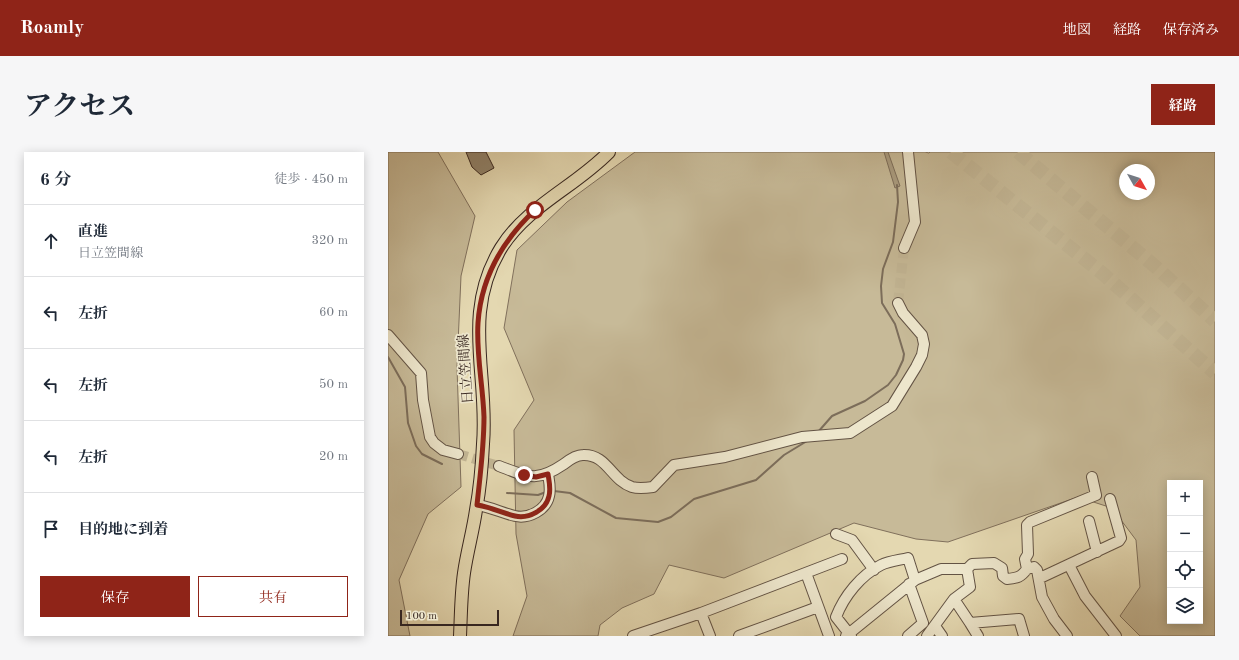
<!DOCTYPE html>
<html lang="ja">
<meta charset="utf-8">
<style>
:root{--surface:#fff;--page:#f6f6f7;--text:#1f2937;--muted:#747a83;--line:#e0e1e3;--accent:#8f2418}
body{margin:0;font-family:"Old Standard TT","Noto Serif JP",serif;background:var(--page);color:var(--text)}
.controls{position:absolute;right:12px;bottom:12px;display:grid;overflow:hidden;border-radius:0px;box-shadow:0 2px 10px #0003}
.controls button{width:36px;height:36px;display:grid;place-items:center;padding:0;border:0;border-bottom:1px solid var(--line);background:var(--surface);color:var(--text);font:20px sans-serif}
.compass{position:absolute;left:731px;top:12px;width:36px;height:36px;border-radius:50%;background:var(--surface);box-shadow:0 2px 10px #0003;rotate:129deg}
.scale{position:absolute;left:12px;bottom:10px;width:99px;box-sizing:border-box;padding-left:4px;border:2px solid #382720;border-top:0;font-size:11px;line-height:14px;white-space:nowrap;color:#382720;-webkit-text-stroke:3px #ede6cc;paint-order:stroke}
.stop{position:absolute;width:12px;height:12px;margin:-9px;border:3px solid #8f2418;border-radius:50%;background:#fff}
.stop.end{background:#8f2418;border-color:#fff;box-shadow:0 1px 4px #0008}
.list{margin:0;padding:0;list-style:none}
h2{display:flex;justify-content:space-between;align-items:center;height:52px;margin:0;padding:0 16px;font-size:17px}
h2 small{font-size:13px;font-weight:400;color:var(--muted)}
.list li{display:grid;grid-template-columns:26px 1fr auto;gap:12px;align-items:center;box-sizing:border-box;height:72px;padding:0 16px;border-top:1px solid var(--line)}
.list b{display:block;font-size:15px;white-space:nowrap}
.list p{margin:0;font-size:13px;white-space:nowrap;color:var(--muted)}
.list em{font-size:13px;font-style:normal;color:var(--muted)}
.actions{display:flex;gap:8px;padding:12px 16px}
.actions a{flex:1;padding:9px 0;border:1px solid var(--accent);border-radius:0px;text-align:center;font-size:14px;color:var(--accent)}
.actions .main{background:var(--accent);color:#fff}
.icon{flex:none;width:22px;height:22px;fill:none;stroke:currentColor;stroke-width:2;stroke-linecap:round;stroke-linejoin:round}
.map{position:relative;flex:none;width:827px;height:484px;overflow:hidden;border-radius:0px}
header{display:flex;align-items:center;gap:24px;box-sizing:border-box;height:56px;padding:0 20px;background:var(--accent);color:#fff}
header strong{font-size:19px}
nav{display:flex;gap:22px;margin-inline-start:auto;font-size:14px}
.intro{display:flex;align-items:center;justify-content:space-between;box-sizing:border-box;height:96px;padding:0 24px}
h1{margin:0;font-size:28px}
.button{padding:10px 18px;border-radius:0px;background:var(--accent);color:#fff;font-size:14px;font-weight:700}
main{display:flex;gap:24px;padding:0 24px}
aside{flex:1;background:var(--surface);border-radius:0px;box-shadow:0 2px 10px #0003}
.map>svg:first-child{display:block}
.green{fill:#c7ba98;stroke:#80705c;fill-rule:evenodd}
.water{fill:#aa9c80;stroke:#7c6d5a}
.lines{fill:none;stroke-linecap:round;stroke-linejoin:round}
.stream{stroke:#7c6d5a;stroke-width:2}
.building{fill:#91836b;stroke:#382720}
.minor-tunnel{stroke:#c2b594;stroke-width:10;stroke-dasharray:10 5;stroke-linecap:butt}
.highway-tunnel{stroke:#c2b594;stroke-width:14;stroke-dasharray:14 7;stroke-linecap:butt}
.minor-casing{stroke:#635344;stroke-width:12}
.major-casing{stroke:#382720;stroke-width:14}
.minor{stroke:#ede6cc;stroke-width:10}
.major{stroke:#e4d8b1;stroke-width:12}
.route{stroke:#8f2418;stroke-width:5}
.labels{text-anchor:middle;dominant-baseline:central;stroke-width:3.5;stroke-linejoin:round;paint-order:stroke}
.street-label{font-size:14px;fill:#382720;stroke:#ede6cc}
</style>
<header>
<strong>Roamly</strong>
<nav><a>地図</a><a>経路</a><a>保存済み</a></nav>
</header>
<div class="intro"><h1>アクセス</h1><a class="button">経路</a></div>
<main>
<aside>
<h2>6 分<small>徒歩 · 450 m</small></h2>
<ul class="list">
<li><svg class="icon" aria-label="ahead" viewBox="0 0 24 24"><path d="M12 20V5M6 11l6-6 6 6"/></svg><div><b>直進</b><p>日立笠間線</p></div><em>320 m</em></li>
<li><svg class="icon" aria-label="left" viewBox="0 0 24 24"><path d="M17 20v-9H6M10 6l-5 5 5 5"/></svg><div><b>左折</b></div><em>60 m</em></li>
<li><svg class="icon" aria-label="left" viewBox="0 0 24 24"><path d="M17 20v-9H6M10 6l-5 5 5 5"/></svg><div><b>左折</b></div><em>50 m</em></li>
<li><svg class="icon" aria-label="left" viewBox="0 0 24 24"><path d="M17 20v-9H6M10 6l-5 5 5 5"/></svg><div><b>左折</b></div><em>20 m</em></li>
<li><svg class="icon" aria-label="arrive" viewBox="0 0 24 24"><path d="M6 21V4h12l-3 4 3 4H6"/></svg><div><b>目的地に到着</b></div></li>
</ul>
<div class="actions"><a class="main">保存</a><a>共有</a></div>
</aside>
<div class="map">
<svg width="827" height="484" viewBox="0 0 827 484">
<rect width="100%" height="100%" fill="#e4d8b1"/>
<filter id="stains"><feTurbulence type="fractalNoise" baseFrequency=".005" numOctaves="4"/><feColorMatrix values="0 0 0 0 .2 0 0 0 0 .09 0 0 0 0 .02 0 0 0 .5 -.17"/></filter>
<radialGradient id="worn" r=".72"><stop offset=".6" stop-color="#630" stop-opacity="0"/><stop offset="1" stop-color="#630" stop-opacity=".3"/></radialGradient>
<path class="green" d="M0,0H50L87,64L73,124L69,215L73,335L40,362L11,428L22,484H0Z
M247,0H537L541,1L542,0H827V484H752L732,464L752,435L748,388L724,356L690,345L560,390L528,387L466,371L336,426L281,413L266,442L234,456L212,473L210,484H125L139,444L128,382L126,278L146,248L116,176L129,98L179,50ZM737,18H761V42H737ZM782,331H812V469H782Z"/>
<path class="water" d="M496,0H500L512,34L507,36Z"/>
<g class="lines">
<path class="stream" d="M0,205L17,235L20,271L28,294L34,302L54,312
M430,280L444,264L477,249L500,233L508,223L515,208L516,202L507,172L494,151L493,134L495,117L505,90L510,50L509,33
M166,339L182,341L228,366L270,370L283,365L306,347L368,328L396,303L419,289
M119,341L150,343L158,340"/>
</g>
<path class="building" d="M78,0H98L106,16L93,23L84,15Z"/>
<g class="lines">
<path class="minor-tunnel" d="M510,151L516,96
M70,302L111,314"/>
<path class="highway-tunnel" d="M563,0L714,121L827,221
M630,0L769,116L827,169"/>
<g class="minor-casing">
<path id="minor" d="M516,96L527,70L520,0
M0,183L33,221L35,248L42,285L46,291L55,298L70,302
M111,314C140,325 148,331 176,312C181,308 188,303 195,303C219,302 223,328 244,335C251,337 258,336 265,335L286,313L337,305L414,285L462,281L504,254L528,215L534,203L536,192L534,183L515,161L510,151
M89,353C103,355 114,361 127,364C141,367 158,358 161,344C163,336 161,329 160,322
M701,369L709,400
M448,382L464,388L486,418
M681,413L697,444L728,484
M639,417L637,407L640,402L639,373L642,370L708,343L704,325
M418,421L441,484
M652,426L731,389L733,386L722,347
M566,447L582,435L579,417
M313,461L322,484
M582,471L590,484
M547,474L554,484
M245,484L313,461L454,407
M351,484L430,455
M458,484L527,428L553,417H579L584,412L606,411L614,416L615,424L619,427C630,426 633,425 639,417L646,415L649,418L654,445L666,467L679,484
M463,484L448,465C456,444 473,423 493,413C501,409 512,408 520,406L527,428
M520,484L535,471L521,432
M539,484L566,447L582,471L631,467L636,484"/>
</g>
<g class="major-casing">
<path id="major" d="M72,484C73,463 73,442 76,421C79,400 85,379 88,358C92,336 94,314 95,292C101,222 73,162 113,96C139,54 187,35 221,0"/>
</g>
<use href="#minor" class="minor"/>
<use href="#major" class="major"/>
</g>
<g class="lines">
<path class="route" d="M136,323L148,325L160,322C161,329 163,336 161,344C158,358 141,367 127,364C114,361 103,355 89,353C92,324 96,295 96,265C95,234 88,202 90,171C93,125 114,89 147,58"/>
</g>
<g class="labels">
<g class="street-label">
<text transform="translate(78 217) rotate(-94)">日立笠間線</text>
</g>
</g>
<rect width="100%" height="100%" filter="url(#stains)"/>
<rect width="100%" height="100%" fill="url(#worn)"/>
</svg>
<div class="controls">
<button>+</button>
<button>−</button>
<button><svg class="icon" aria-label="locate" viewBox="0 0 24 24"><circle cx="12" cy="12" r="6"/><path d="M12 2v4M12 18v4M2 12h4M18 12h4"/></svg></button>
<button><svg class="icon" aria-label="layers" viewBox="0 0 24 24"><path d="M12 4l9 5-9 5-9-5zM3 14l9 5 9-5"/></svg></button>
</div>
<svg class="compass" viewBox="-18 -18 36 36"><path d="M0-13l5 13h-10z" fill="#e53935"/><path d="M0 13l5-13h-10z" fill="#747a83"/></svg>
<div class="scale">100 m</div>
<div class="stop" style="left:147px;top:58px"></div>
<div class="stop end" style="left:136px;top:323px"></div>
</div>
</main>
